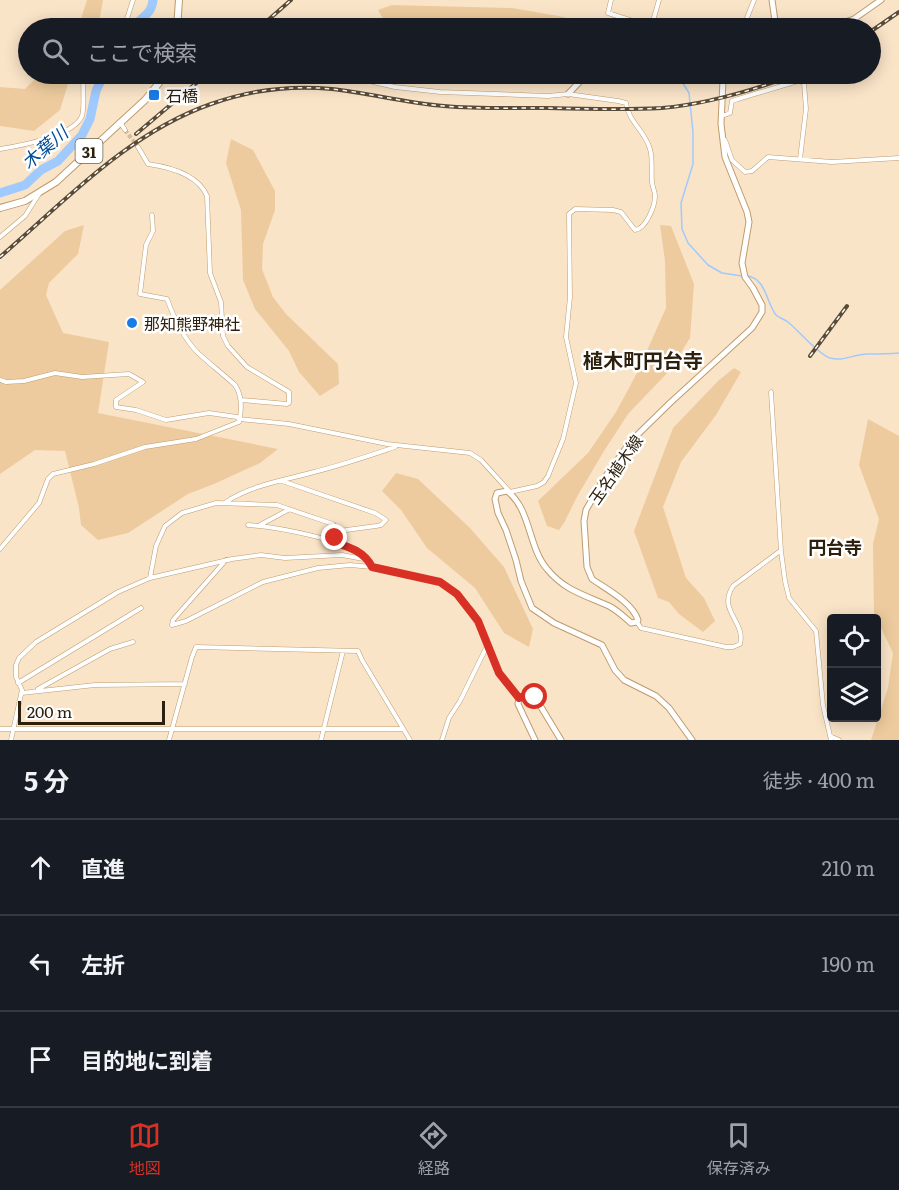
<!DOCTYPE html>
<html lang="ja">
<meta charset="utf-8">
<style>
:root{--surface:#171b24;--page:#242831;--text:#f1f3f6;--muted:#9ea1a6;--line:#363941;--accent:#d93025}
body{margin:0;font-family:Literata,"Noto Sans JP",serif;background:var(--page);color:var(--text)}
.controls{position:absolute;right:18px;bottom:18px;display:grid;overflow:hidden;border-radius:6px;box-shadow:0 3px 15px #0003}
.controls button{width:54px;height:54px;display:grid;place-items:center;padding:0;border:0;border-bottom:2px solid var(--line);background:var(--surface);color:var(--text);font:30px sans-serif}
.scale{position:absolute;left:18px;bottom:15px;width:147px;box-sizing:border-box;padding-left:6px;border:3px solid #2d200d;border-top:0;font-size:16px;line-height:21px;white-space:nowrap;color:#2d200d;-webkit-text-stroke:4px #fff;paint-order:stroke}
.stop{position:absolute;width:18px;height:18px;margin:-14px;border:4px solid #d93025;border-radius:50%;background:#fff}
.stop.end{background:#d93025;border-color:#fff;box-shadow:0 2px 6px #0008}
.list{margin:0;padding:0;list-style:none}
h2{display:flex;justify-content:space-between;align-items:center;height:78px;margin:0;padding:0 24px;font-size:26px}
h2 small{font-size:20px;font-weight:400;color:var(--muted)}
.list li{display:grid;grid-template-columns:39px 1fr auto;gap:18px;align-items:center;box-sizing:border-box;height:96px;padding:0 24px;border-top:2px solid var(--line)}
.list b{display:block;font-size:22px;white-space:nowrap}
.list em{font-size:20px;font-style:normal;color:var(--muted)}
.icon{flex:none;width:33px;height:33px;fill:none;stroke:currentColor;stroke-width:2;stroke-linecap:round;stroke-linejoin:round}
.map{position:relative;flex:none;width:899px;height:740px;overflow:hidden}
.search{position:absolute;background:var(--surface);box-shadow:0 3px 15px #0003;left:18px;right:18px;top:18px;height:66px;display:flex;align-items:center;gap:15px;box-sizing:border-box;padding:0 21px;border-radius:33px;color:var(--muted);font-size:22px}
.sheet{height:366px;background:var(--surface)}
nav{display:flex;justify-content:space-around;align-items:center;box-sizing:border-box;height:84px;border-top:2px solid var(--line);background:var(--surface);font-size:16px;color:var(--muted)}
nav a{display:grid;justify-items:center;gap:3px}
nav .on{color:var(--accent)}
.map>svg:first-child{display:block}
.green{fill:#edcb9e}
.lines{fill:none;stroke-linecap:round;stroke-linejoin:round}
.stream{stroke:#a0cafe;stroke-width:1.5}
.river{stroke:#a0cafe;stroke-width:9}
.street-tunnel{stroke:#d1bda3;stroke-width:4;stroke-dasharray:4 2;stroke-linecap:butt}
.street-casing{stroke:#be9c6e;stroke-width:5}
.secondary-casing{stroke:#be9c6e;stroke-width:7}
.primary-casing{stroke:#be9c6e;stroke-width:8}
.street{stroke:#fff;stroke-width:4}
.secondary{stroke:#fff;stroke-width:5}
.primary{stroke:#fff;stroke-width:6}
.rail-casing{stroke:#5a4b36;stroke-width:4}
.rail{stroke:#fff;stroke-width:1.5;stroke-dasharray:4.5;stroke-linecap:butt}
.route{stroke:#d93025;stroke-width:8}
.poi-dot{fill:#197ce5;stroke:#fff;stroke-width:2}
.labels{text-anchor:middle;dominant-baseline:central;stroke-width:5;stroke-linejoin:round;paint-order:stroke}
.shield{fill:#fff;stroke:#6c6356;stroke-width:1.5}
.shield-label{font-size:15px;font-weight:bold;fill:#2d200d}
.poi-label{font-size:16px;fill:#2d200d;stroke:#fff;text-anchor:start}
.street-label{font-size:16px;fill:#2d200d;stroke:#fff}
.water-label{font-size:18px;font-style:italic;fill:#024d97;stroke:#fff}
.neighbourhood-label{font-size:18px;font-weight:bold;fill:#2d200d;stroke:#fff}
.quarter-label{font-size:20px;font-weight:bold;fill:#2d200d;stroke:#fff}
</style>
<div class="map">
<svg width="899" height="740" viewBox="0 0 899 740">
<rect width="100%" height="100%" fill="#fae4c8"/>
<path class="green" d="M87,0H103L98,28H78Z
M392,5L512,8L564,17L580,28H444L424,25L387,26L378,10Z
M40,74H71L60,110L34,131L0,126V87L25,89Z
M231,139L253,150L275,191V210L263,244L262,269L273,297L286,314L338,364L339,384L320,396L299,372L289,351L255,309L243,280L241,210L226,163Z
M84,225L78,254L49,283L46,295L63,333L109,342L98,413L278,449L260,463L214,484L188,494L128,533L98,540L81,525L79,508L65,451L35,450L0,474V290L65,231Z
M660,225L671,226L694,284L690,338L671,369L628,414L604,451L578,495L564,523L559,530L547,526L538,501L588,453L616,412L637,373L666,308L665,261Z
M734,368L741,372L716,415L681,462L663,507L686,578L704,598L715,621L703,632L679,614L669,602L658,598L634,531L673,428L718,381Z
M868,419L899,436V740H871L888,688L893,653L874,613L873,544L879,519L859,465Z
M396,473L418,479L470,528L504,567L533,629L529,647L504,633L475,588L427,548L401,510L382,491Z"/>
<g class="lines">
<path class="stream" d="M679,77L689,93L693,132V164L681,203L682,229L688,243L708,265L722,273L742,276
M747,276C766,278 766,302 776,315C779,318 784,319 788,322C799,331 818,354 830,358C843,362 854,354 867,354C878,354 888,354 899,353"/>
<path class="river" d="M133,28C140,17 152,15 153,0
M494,74C506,78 514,80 526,74
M585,74L595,75L613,74
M671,74L679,77
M0,193L25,185L41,170L58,161L82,135L90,119L96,91L104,74"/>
<path class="street-tunnel" d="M125,130L138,147"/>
<g class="street-casing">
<path id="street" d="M611,0L608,13L636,22L658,21L676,28
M653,21L659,0
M124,28L133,0
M743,28L754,0
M722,116L730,113L732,101L738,99L798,81L804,83L806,109L800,159
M120,122L125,130
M725,140L732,160L745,172L752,171L768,157L832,162L899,158
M138,147L148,164C169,167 198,174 207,196L210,273L221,302L223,336L228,346L247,367L289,392V403L287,404L241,400
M0,149C19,146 74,136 82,116C85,108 82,85 84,74
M0,237L25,216L39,194
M0,380L6,382L24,381L55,373L82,377L129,374L143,382L116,400V407L136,410L166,420L209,413L237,417L239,419L289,424L387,444L470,453L481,460L510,492L537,486L544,482L548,476L563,439L576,383L566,337L570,297L569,214L575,209L613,210L621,212L635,230C646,229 655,206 655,196C655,191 652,186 652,182C651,171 653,159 650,149C645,131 628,121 626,103L618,101L568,94L548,96L440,92L395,87L373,82L356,74
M771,392L781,551L785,581L789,598L816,631L823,705L831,740
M282,481L375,513L386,520L381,525L376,526L339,531
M226,502C251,485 285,480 314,472C342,465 368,456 395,447
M248,525C276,527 353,540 369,561
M260,525L288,510
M327,540L335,538L339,531
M0,549L39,503L48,479L53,474L94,464L145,447L196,439L239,422C242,410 242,395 235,385C223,374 210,364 198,353C184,339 174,318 167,299L140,294L146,245L153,231L152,215
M226,560L180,612L173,620L172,625L186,621L263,582L318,568L350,565L372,567L423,577L446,585L471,609L479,621L499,673L519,698
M150,578L156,546L165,526L182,513L216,503L277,505L333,524L339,531
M637,622L641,628L726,647H733L740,644C746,621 717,611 733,586L780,551
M18,683L141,608
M38,689L110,649L133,642
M22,693L95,685L185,684
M0,729H403
M830,736L839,740
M11,740L22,690L16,677V665L19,658L36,642L118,592L150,578L232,559L261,555L285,558L342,555L369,560
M169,740L192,657L196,647H197L358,651L362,660L410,740
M321,740L343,651
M442,740L449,718L460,701L488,644"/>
</g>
<g class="secondary-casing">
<path id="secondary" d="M772,0L776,28
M827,28L854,19L881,0
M714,74L723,80
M723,80L739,74
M568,94L587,74
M535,740L518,704L519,698L527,695L535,697L561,740
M692,740L669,708L656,696L624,680L615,670L602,645L554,623L532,608L521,581L516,560L506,530L498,513L495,499L497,493L507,491C531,509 528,547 547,569C565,591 585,595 609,606C617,610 624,617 631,623L637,622L638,620C632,602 606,589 592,579L587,567L584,521L586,510L603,480L631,441L671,402L752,328L762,312V305L753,288L745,277L742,263L749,222L747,212L725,157L721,124L723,80"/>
</g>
<g class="primary-casing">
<path id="primary" d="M177,28L179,0
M0,208L25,201L56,182L145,100L159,83L164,74"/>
</g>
<use href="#street" class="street"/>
<use href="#secondary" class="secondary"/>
<use href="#primary" class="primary"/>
<g class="rail-casing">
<path id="rail" d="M259,28L291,0
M870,32L899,12
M136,134L207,74
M0,257C65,201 128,133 211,104C250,90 291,85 332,89C369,93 406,103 444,106C478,109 514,108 548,108C586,109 624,110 662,108C708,104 754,90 797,74
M810,356L847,306"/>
</g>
<use href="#rail" class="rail"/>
</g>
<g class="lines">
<path class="route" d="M335,538L327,540C345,546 363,549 372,567L440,582L457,594L478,621L499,673L519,698L527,695L535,697"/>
</g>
<g class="poi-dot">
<rect x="148" y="89" width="12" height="12" rx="3"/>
<circle cx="132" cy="323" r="6"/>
</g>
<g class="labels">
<rect class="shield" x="75.5" y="139" width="27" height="24" rx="4.5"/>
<g class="shield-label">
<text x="89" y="151">31</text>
</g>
<g class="poi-label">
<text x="166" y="95">石橋</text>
<text x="144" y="323">那知熊野神社</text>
</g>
<g class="street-label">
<text transform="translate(615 469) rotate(-55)">玉名植木線</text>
</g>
<g class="water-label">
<text transform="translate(44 147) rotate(-41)">木葉川</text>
</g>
<g class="neighbourhood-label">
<text x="835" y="546">円台寺</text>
</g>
<g class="quarter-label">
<text x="643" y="359">植木町円台寺</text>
</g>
</g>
</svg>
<div class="controls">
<button><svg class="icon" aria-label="locate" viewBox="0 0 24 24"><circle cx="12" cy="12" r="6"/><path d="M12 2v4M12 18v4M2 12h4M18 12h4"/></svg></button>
<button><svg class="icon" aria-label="layers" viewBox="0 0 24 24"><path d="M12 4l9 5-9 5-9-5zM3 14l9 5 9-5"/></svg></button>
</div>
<div class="scale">200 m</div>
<div class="stop" style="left:535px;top:697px"></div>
<div class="stop end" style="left:335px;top:538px"></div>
<div class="search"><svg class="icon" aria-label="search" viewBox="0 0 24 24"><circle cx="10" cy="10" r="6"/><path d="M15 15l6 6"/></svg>ここで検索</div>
</div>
<section class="sheet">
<h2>5 分<small>徒歩 · 400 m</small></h2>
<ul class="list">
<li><svg class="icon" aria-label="ahead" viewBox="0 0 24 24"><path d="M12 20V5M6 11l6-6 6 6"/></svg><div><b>直進</b></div><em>210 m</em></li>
<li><svg class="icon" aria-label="left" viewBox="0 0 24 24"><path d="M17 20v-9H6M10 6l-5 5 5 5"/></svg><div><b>左折</b></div><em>190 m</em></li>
<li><svg class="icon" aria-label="arrive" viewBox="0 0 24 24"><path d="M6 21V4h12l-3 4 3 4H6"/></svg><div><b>目的地に到着</b></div></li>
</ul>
</section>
<nav>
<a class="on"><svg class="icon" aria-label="map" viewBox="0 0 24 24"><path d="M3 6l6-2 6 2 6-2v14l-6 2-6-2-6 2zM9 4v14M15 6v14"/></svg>地図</a>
<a><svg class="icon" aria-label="directions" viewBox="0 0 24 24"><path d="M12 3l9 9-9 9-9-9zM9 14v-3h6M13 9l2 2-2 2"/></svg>経路</a>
<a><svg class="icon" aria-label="saved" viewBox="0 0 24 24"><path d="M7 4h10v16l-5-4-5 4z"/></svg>保存済み</a>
</nav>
